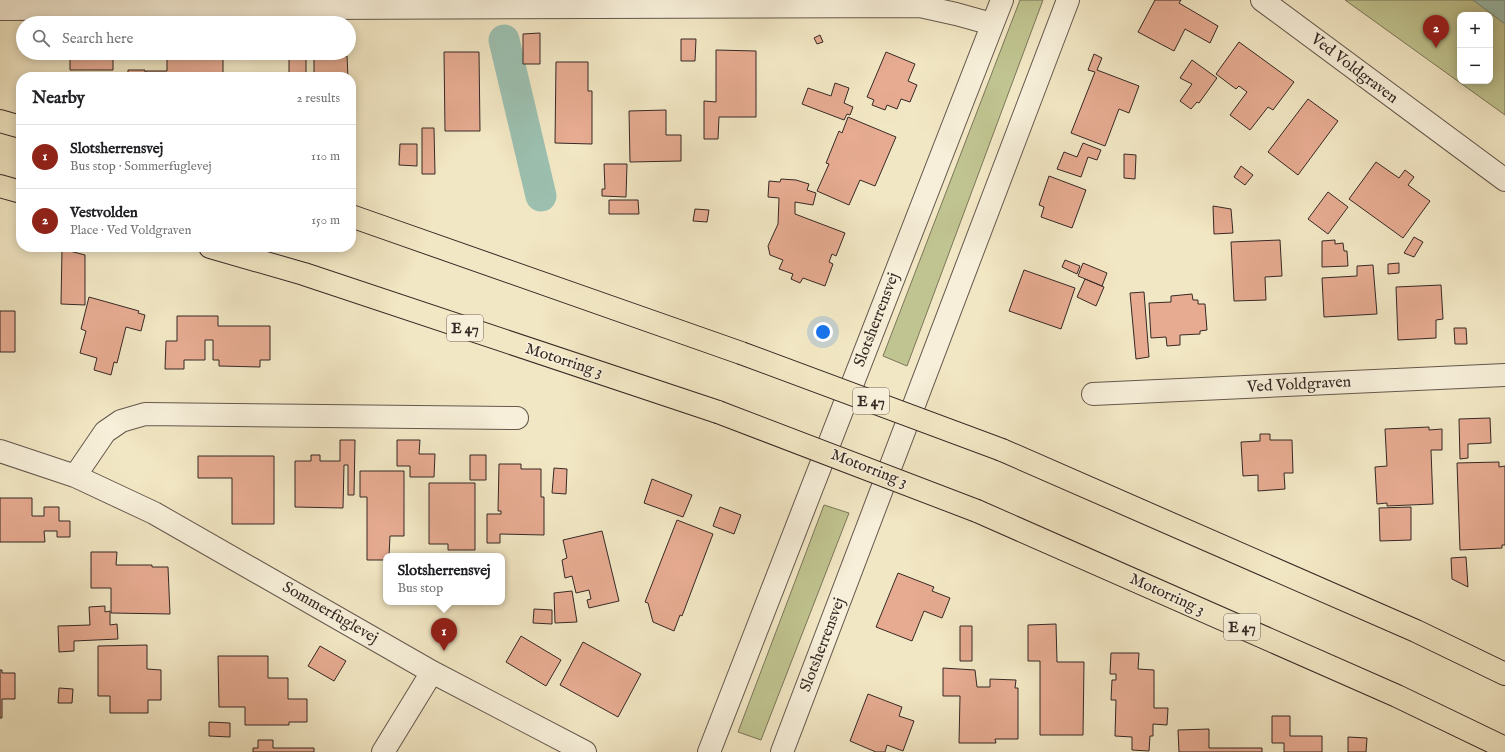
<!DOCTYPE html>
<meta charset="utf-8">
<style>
:root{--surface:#fff;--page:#f2f2f2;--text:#202124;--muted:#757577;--line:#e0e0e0;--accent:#8f2418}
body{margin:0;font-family:"IM FELL English",serif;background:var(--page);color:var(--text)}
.controls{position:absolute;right:12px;top:12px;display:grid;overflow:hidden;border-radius:8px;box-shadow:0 2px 10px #0003}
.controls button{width:36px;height:36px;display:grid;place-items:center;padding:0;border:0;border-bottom:1px solid var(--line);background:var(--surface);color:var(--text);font:20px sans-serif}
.you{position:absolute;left:823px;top:332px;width:14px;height:14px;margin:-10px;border:3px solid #fff;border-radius:50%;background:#1a73e8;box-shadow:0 0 0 6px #1a73e833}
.badge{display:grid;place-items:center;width:26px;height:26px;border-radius:50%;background:var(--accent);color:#fff;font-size:13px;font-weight:700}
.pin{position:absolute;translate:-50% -33px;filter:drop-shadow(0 1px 2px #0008)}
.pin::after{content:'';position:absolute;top:21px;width:14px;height:12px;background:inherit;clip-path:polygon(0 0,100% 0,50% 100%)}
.popup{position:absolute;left:383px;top:553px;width:122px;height:52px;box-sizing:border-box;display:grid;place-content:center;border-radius:8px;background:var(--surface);filter:drop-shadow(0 1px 3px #0005);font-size:13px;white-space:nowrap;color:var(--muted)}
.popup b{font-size:15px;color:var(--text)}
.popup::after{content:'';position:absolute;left:50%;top:100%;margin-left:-8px;border:8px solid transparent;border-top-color:var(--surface)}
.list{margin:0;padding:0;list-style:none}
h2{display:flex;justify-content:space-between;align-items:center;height:52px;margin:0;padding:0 16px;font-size:17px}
h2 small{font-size:13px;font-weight:400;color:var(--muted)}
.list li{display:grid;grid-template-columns:26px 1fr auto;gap:12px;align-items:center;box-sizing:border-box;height:64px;padding:0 16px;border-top:1px solid var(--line)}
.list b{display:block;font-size:15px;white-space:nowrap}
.list p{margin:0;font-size:13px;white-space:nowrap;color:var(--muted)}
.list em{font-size:13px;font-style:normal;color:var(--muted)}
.icon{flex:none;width:22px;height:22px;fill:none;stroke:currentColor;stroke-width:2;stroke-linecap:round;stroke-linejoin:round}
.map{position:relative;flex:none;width:1505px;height:752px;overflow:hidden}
.search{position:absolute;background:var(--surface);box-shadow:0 2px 10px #0003;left:16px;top:16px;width:340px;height:44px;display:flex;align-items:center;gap:10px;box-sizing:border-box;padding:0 14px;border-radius:22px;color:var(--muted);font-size:15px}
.panel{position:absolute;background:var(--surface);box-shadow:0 2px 10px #0003;left:16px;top:72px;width:340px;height:180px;border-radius:16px}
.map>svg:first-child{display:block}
.green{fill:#c0c490;stroke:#7b765a;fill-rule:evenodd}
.water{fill:#9cc0b0;stroke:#738478}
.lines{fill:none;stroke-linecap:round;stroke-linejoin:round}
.canal{stroke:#9cc0b0;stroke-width:31}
.building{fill:#e6ab91;stroke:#362925}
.minor-casing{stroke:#65584d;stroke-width:24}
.tertiary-casing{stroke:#65584d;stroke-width:24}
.motorway-casing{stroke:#362925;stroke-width:24}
.minor{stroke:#f7efd9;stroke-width:22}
.tertiary{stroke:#f7efd9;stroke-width:22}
.motorway{stroke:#f2e7c4;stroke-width:22}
.motorway-bridge-casing{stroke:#362925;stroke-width:24;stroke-linecap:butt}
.motorway-bridge{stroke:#f2e7c4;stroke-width:22}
.labels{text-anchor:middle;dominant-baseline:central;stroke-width:3.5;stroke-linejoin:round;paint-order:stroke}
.shield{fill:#f7efd9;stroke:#70645b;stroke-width:1}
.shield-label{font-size:15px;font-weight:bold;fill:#362925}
.street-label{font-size:16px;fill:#362925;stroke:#f7efd9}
</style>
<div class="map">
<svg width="1505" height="752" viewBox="0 0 1505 752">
<rect width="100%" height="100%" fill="#f2e7c4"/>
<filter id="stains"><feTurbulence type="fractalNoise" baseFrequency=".005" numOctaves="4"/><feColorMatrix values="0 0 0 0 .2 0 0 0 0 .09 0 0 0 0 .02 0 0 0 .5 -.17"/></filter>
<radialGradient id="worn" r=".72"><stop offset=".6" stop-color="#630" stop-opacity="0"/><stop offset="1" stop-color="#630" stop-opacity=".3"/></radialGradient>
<path class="green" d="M1020,0H1043L907,366L883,356Z
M1345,0H1505V115ZM1460,15H1490V81H1460Z
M824,505L849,513L761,740L738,732Z"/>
<path class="water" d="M1473,0H1505V24Z"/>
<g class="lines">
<path class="canal" d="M504,40L541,196"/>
</g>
<path class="building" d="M1155,0H1181L1179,3L1218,26L1210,43L1185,29L1174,51L1138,32Z
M540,33V64H523V34Z
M820,35L823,42L817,44L814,38Z
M681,39H696L695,61H681Z
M1239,42L1294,82L1273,110L1268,107L1250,130L1230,115L1247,92L1239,86L1236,89L1216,74Z
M716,50L756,51V117H719L718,139H704V101L716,102Z
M444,52H479L480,131H445Z
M886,52L915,64L908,81L917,85L910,102L901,99L897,109L887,105L885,110L872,105L874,100L867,97Z
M70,53H113V70H70Z
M167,53L223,54V77H146V71H167Z
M289,53H306V77H289Z
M1094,54L1102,58L1097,70L1139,86L1129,113L1119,109L1105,146L1071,133L1095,72L1088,70Z
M347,56L348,77H314V57Z
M1192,60L1217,78L1199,103L1197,102L1191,109L1180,101L1192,84L1180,78Z
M556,62H588V91H592V144L555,143Z
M128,70H145V77H128Z
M835,83L849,88L844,103L853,107L850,115L847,114L844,120L802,104L808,88L831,96Z
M1308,99L1338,121L1298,175L1268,152Z
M351,108H353V129H351Z
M666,110V135H681V161L630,162L629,111Z
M848,117L896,137L875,186L860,180L849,205L817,191L829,164L826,163L839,131L842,133Z
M422,128H434L435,174H422Z
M1083,143L1101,150L1097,160L1088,157L1081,177L1057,169L1064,152L1077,157Z
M400,144H417V166L399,165Z
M1124,154L1136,155L1135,179L1124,178Z
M1376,162L1399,178L1405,170L1414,177L1408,185L1430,201L1403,238L1349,199Z
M604,164H627L626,197L602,196V189H605Z
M1241,166L1253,175L1245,185L1234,177Z
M1049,176L1086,190L1072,228L1041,217L1044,207L1039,205Z
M781,179L796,180L809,184L807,190L816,193L813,205L795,202V214L845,233L836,256L832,254L829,262L833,264L825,286L803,278L800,283L791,279L793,274L779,269L783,260L770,255L768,246L778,224L779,198L768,197L769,181L780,182Z
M1328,192L1348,207L1328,234L1308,219Z
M609,200H638L639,214H609Z
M1213,206L1231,209L1233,233L1214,234Z
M695,209L709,210L707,222L693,221Z
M1414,237L1423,242L1414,257L1404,253Z
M1280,240L1282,276L1265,277L1266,300L1234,301L1231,242Z
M1335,240V244L1343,243L1344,251H1347L1348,266L1322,267V241Z
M62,249L85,255V305L61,304Z
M1065,260L1080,266L1077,274L1062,267Z
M1083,263L1107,273L1102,286L1078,276Z
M1399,263V273L1388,274V264Z
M1373,265L1377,314L1324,317L1322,278L1357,276V266Z
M1024,270L1075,288L1061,329L1009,311Z
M1085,279L1104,287L1096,306L1077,297Z
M1441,285L1443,319L1436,320V338L1398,340L1396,287Z
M1144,292L1149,357L1136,359L1130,293Z
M1192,294L1193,300H1198V304H1205L1207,330L1200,331V334L1180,335V345L1167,346L1166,337L1151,338L1149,303L1171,302V296Z
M89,297L139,311L138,313L145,315L141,331L126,327L117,363L114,362L111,375L94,370L97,358L80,353L86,331L81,329Z
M0,311H15V352H0Z
M177,316H218V326H270V360H260V367L219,366V360H213V340H205V360H184V369H165L166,341H177Z
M1454,328H1466L1467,344H1455Z
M1490,418L1491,443L1468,444V458L1460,459L1459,419Z
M1429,427V430L1442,429V450H1431L1433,504L1387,506V503L1377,504L1375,467L1387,466L1385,429Z
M1260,434H1270V440H1292L1293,473H1284L1285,489L1258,491V475L1243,476L1241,442L1260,441Z
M340,440H355L354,495H348V465H344L343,508L295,507V461H311V455H320V461H340Z
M397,440H420L419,454H435L434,477H410V466H397Z
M470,455H486V480H470Z
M198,456H274V524H232V478H198Z
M1499,462V467L1505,466V545H1502V548L1460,550L1457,463Z
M499,464H521V469H541V497H544V535L500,534V543H487V514H501V511H498Z
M554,468L567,469L566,494L552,493Z
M360,471H404V536H390L389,556H386V560H367V497H360Z
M652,479L692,495L683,517L644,503Z
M429,483H475V550H448V544H429Z
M0,498H32V516H44V507H59V521H70V537H57V531H44L45,542H0Z
M720,507L741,515L734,534L713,526Z
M1411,507V540L1380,541L1379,508Z
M677,520L713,534L682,616L680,615L674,631L653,622L648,603L645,602Z
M602,531L619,601L589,608L587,600L591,599L589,590L576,593L572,576L565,578L562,560L567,558L563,540Z
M91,552H117L116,565H152V567H168L170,614L111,613V588H91Z
M1466,557L1468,587L1452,579L1451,558Z
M898,573L934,587L932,591L950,598L942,618L924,611L912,641L876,627Z
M572,591L577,622L555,623L554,593Z
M105,606V612L110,611V625L117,624L118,639L74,641V651L59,652L58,626L90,625L89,607Z
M534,609L552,610V624L533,623Z
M1056,624L1057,662H1084L1083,735H1040V661H1028V625Z
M960,626H972V661H960Z
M521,636L561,660L546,686L506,662Z
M583,642L641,674L618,717L560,685Z
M147,645V669L161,670V700H148V713H110V696H98V646Z
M320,646L346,661L334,681L308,666Z
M1111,653H1139L1138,669L1154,670V708H1168L1167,725L1153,724V736H1150L1149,751L1132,750V737L1115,736L1116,700H1111L1112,680H1116V674H1110Z
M218,656H268V678H288V699H307V722H289V725H245V707H219Z
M943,668L975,670L977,687H990V679L1016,680L1015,688H1018V739H995L996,743H959L960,696H943Z
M0,670H2V673H15V699H2V718H0Z
M59,688L73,689L72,703H58Z
M868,694L902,707L899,716L914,721L903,751L887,745L885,752H876L850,741Z
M1272,716H1290V736H1322V752H1284V743H1272Z
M209,722L230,723V737L209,736Z
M1209,729V748H1262V752H1179L1178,730Z
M1348,737L1367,738L1366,752H1348Z
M258,740H273V748H314V752H253V748H258Z"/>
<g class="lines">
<g class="minor-casing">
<path id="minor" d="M1262,0L1505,180
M0,9L920,6L956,14L992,24
M1093,394L1505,375
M0,451L75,476L154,513L432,672L585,752
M75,476L105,432L121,421L145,414L517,418
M383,752L432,672"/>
</g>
<g class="tertiary-casing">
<path id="tertiary" d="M709,752L1002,0
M782,752L1068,0"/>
</g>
<g class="motorway-casing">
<path id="motorway" d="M0,121L21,127
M0,186L21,192
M351,216L741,353
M210,247L304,274L718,412
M1002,450L1416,631L1505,674
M977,511L1397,696L1505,748"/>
</g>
<use href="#minor" class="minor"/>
<use href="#tertiary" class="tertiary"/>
<use href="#motorway" class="motorway"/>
<g class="motorway-bridge-casing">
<path id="motorway-bridge" d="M741,353L1002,450
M718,412L977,511"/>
</g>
<use href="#motorway-bridge" class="motorway-bridge"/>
</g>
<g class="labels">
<g class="shield">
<rect x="447" y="315" width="36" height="26" rx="3"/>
<rect x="853" y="388" width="36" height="26" rx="3"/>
<rect x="1224" y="614" width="36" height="26" rx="3"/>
</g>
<g class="shield-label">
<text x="465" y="328">E 47</text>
<text x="871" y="401">E 47</text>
<text x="1242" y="627">E 47</text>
</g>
<g class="street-label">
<text transform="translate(1354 69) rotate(37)">Ved Voldgraven</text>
<text transform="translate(877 320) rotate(-69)">Slotsherrensvej</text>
<text transform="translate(564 361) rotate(18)">Motorring 3</text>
<text transform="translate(1299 385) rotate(-3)">Ved Voldgraven</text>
<text transform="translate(869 469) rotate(21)">Motorring 3</text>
<text transform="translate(1167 595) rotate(24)">Motorring 3</text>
<text transform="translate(330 613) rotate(30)">Sommerfuglevej</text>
<text transform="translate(823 645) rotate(-69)">Slotsherrensvej</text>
</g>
</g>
<rect width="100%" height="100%" filter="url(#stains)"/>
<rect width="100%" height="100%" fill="url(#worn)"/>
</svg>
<div class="controls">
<button>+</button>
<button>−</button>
</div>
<div class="you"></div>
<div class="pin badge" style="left:444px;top:651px">1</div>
<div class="popup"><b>Slotsherrensvej</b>Bus stop</div>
<div class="pin badge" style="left:1436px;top:48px">2</div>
<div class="search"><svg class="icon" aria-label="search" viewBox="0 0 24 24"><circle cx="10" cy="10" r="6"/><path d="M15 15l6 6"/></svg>Search here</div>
<section class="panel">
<h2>Nearby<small>2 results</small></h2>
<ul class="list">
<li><span class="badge">1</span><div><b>Slotsherrensvej</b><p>Bus stop · Sommerfuglevej</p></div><em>110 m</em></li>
<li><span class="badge">2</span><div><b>Vestvolden</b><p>Place · Ved Voldgraven</p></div><em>150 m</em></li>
</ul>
</section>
</div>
